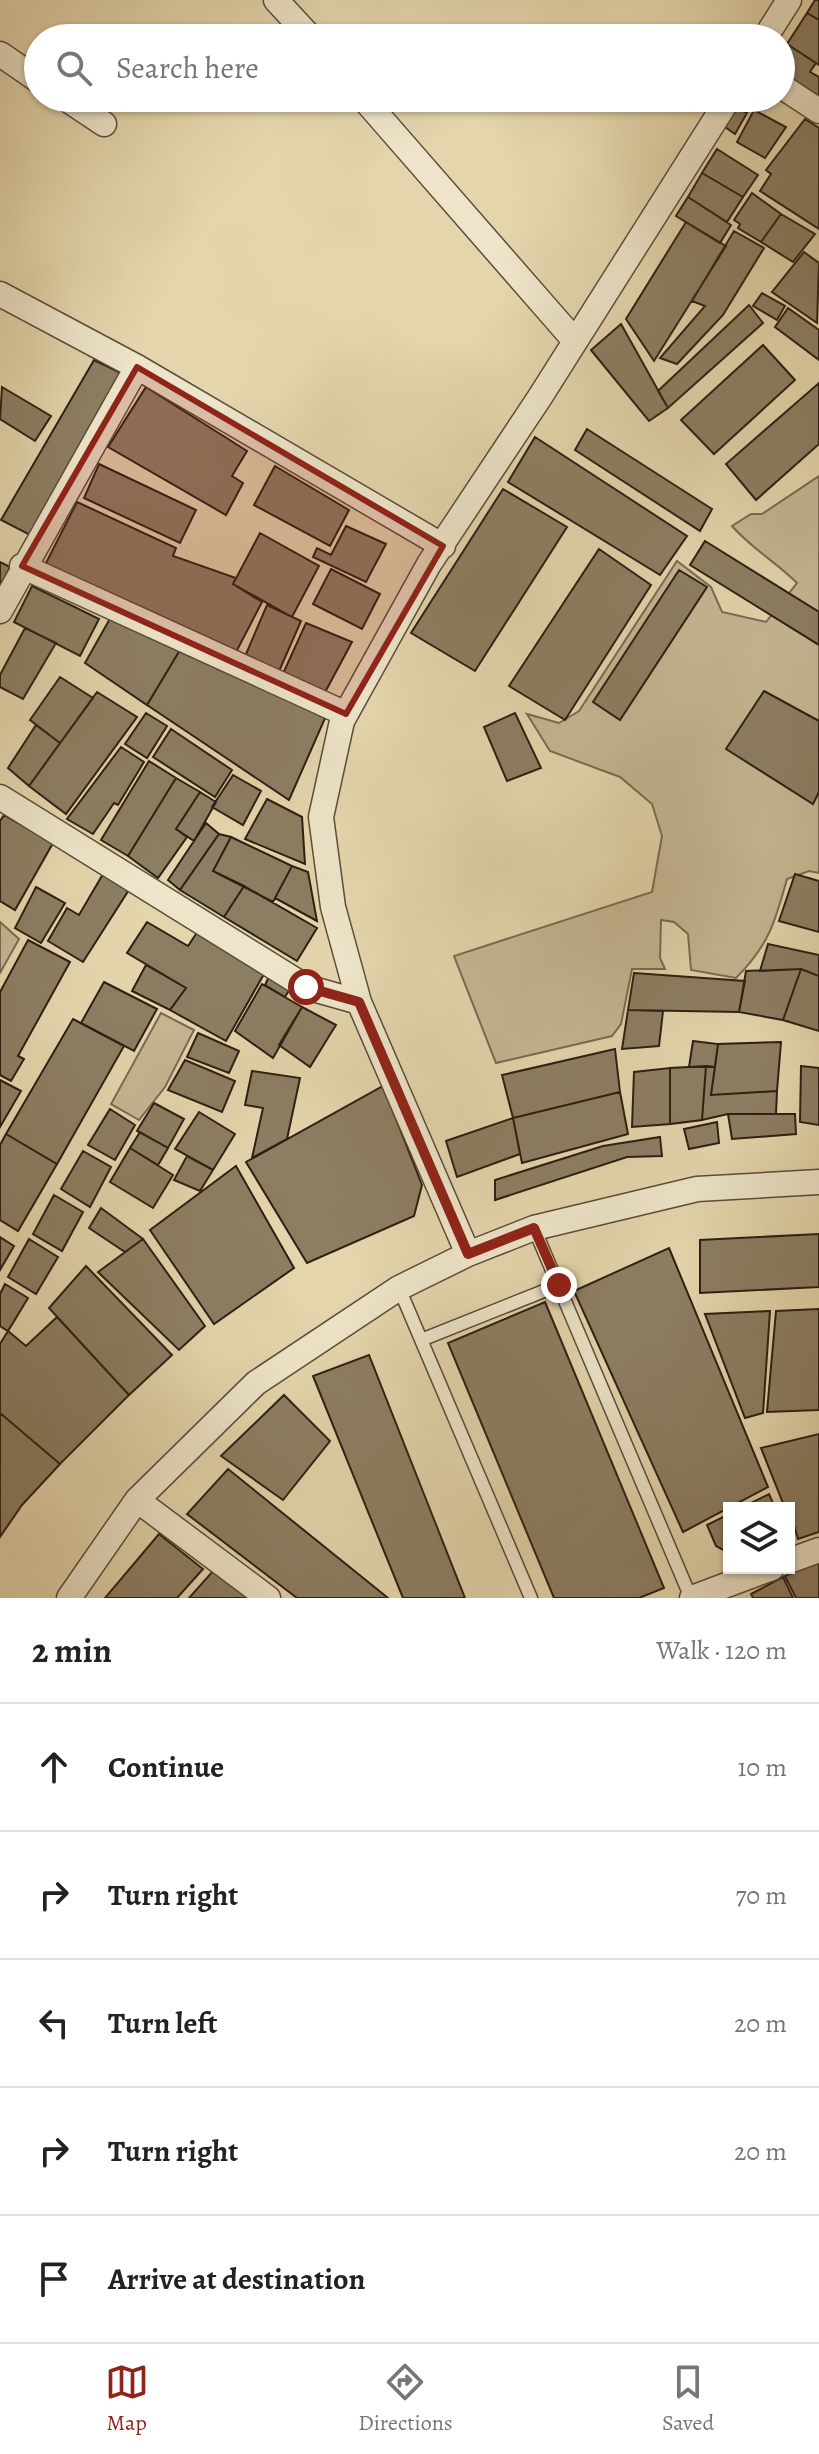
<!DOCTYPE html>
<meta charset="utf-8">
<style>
:root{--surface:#fff;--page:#f6f6f6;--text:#222;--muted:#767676;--line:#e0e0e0;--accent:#8f2418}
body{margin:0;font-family:Alegreya,serif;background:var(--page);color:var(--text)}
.controls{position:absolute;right:24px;bottom:24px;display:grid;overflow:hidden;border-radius:0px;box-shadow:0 2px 6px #0004}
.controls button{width:72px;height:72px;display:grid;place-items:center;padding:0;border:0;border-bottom:2px solid var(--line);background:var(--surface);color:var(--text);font:40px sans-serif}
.stop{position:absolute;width:24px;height:24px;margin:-18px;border:6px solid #8f2418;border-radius:50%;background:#fff}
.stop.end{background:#8f2418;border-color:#fff;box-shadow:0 2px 8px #0008}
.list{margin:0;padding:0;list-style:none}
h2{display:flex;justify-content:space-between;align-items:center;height:104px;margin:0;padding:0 32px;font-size:34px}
h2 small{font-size:26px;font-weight:400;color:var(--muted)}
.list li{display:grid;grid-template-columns:52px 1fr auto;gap:24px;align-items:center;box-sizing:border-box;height:128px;padding:0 32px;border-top:2px solid var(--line)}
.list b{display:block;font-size:30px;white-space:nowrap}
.list em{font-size:26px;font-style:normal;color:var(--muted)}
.icon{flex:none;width:44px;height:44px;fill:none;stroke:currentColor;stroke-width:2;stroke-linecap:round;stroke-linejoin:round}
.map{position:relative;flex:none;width:819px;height:1598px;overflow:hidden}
.search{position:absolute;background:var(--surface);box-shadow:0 2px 6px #0004;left:24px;right:24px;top:24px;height:88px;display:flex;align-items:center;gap:20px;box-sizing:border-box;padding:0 28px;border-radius:44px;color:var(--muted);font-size:30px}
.sheet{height:744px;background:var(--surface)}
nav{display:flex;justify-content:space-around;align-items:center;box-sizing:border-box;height:112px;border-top:2px solid var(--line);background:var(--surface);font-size:22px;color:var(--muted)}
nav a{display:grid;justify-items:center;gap:4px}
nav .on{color:var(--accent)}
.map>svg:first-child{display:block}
.green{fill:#c5b692;stroke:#796a52;stroke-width:2}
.building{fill:#8c7e63;stroke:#2d1f13;stroke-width:2}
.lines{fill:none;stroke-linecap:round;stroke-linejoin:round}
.lane-casing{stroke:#5b4c39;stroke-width:15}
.street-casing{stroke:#5b4c39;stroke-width:27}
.lane{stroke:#ede4c9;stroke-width:12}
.street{stroke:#ede4c9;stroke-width:24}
.route{stroke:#8f2418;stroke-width:10}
.marked{fill:#8f2418;fill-opacity:0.2;stroke:#8f2418;stroke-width:6;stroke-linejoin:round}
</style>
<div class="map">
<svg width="819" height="1598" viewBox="0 0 819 1598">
<rect width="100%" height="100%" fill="#e4d5ac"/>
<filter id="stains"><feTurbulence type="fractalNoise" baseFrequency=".0025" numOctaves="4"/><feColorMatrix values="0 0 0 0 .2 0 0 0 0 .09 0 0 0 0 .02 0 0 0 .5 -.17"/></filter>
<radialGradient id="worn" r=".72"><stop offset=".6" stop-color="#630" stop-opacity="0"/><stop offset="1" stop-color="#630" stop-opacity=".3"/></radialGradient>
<path class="green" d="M819,476V873L809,871L787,879C775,922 769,945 736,978L691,970L688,934L674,922L661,920L660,958L665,969H632L621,1024L612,1036L496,1063L454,956L652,892L662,836L652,804L620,777L550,751L527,714L559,723L579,711L677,561L711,587L722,612L766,622L797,583C776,562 751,548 732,526L751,514H762Z
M0,922L19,939L0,973Z
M161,1013L194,1030L165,1087L139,1120L111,1104Z"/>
<path class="building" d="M815,0H819V20L807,13Z
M807,13L819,20V65L787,44Z
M787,44L816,63L810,72L819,77V99L781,79V53Z
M736,107L747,113L735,134L725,127Z
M754,110L786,127L765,158L737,142Z
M805,119L819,128V229L760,191L771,174L766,170Z
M717,149L758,175L743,197L702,173Z
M702,173L743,197L727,222L688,197Z
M752,193L781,214L761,242L738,228L740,224L734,220Z
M688,197L731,225L720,243L676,216Z
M781,214L815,234L793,262L761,242Z
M686,222L726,246L654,361L626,319Z
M734,231L764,248L723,315L677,364L660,358L705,306L692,301Z
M804,252L819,263L817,323L772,292Z
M762,293L785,306L777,320L753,306Z
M749,305L763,323L668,408L658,391Z
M788,308L819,330V360L775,327Z
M621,324L668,408L649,421L591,350Z
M763,345L795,380L714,454L681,420Z
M94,360L123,374L32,536L1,520Z
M819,383V444L756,500L726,464Z
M2,387L51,416L35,441L0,419Z
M146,387L247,451L232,476L243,483L226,515L108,447Z
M587,429L712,509L700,531L575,450Z
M535,437L687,536L660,575L508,482Z
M99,464L196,510L180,543L84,498Z
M275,466L349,510L330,546L254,505Z
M503,489L567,527L475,671L411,633Z
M77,502L176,548L173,556L236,578L233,584L262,602L234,656L42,571Z
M346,526L386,544L366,582L313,557L317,548L331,555Z
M260,533L319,566L292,617L233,584Z
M705,541L819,612V645L690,565Z
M599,549L651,585L565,720L509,686Z
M0,562L10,567L0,587Z
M331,569L380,594L362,629L313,604Z
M679,570L707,587L620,720L593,702Z
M32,586L99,619L80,656L14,622Z
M267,605L301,621L277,676L243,661Z
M112,615L180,650L147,705L85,663Z
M306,623L352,642L322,698L281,678Z
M25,628L56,643L23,699L0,687V675Z
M180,650L326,716L289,800L147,705Z
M60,677L93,698L60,743L30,720Z
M764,691L819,721V792L813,804L726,749Z
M97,692L137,717L66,814L29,786Z
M146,713L167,726L147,758L125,744Z
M515,713L541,768L507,781L484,727Z
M36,725L60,743L29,786L8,768Z
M171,729L232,770L215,797L153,757Z
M121,747L144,762L118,805L114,803L93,834L67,819Z
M149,761L176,778L128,856L101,840Z
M233,775L261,791L243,825L212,807Z
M176,778L200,792L176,829L187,837L158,878L128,856Z
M200,792L216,802L194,841L176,829Z
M267,799L302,817L305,864L245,839Z
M4,815L53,843L15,910L0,901V821Z
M206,823L219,834L180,890L168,880Z
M219,834L231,837L213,871L244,886L224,917L180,890Z
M231,837L292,866L273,902L213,871Z
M292,866L308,872L317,921L275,898Z
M106,869L132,885L83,962L48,941L67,908L79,915Z
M795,874L819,881V932L779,921Z
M244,886L317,928L297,961L224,917Z
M36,887L65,903L41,943L15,928Z
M147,922L188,946L202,925L268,967L226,1041L170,1010L186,988L127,953Z
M28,940L70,962L18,1056L24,1059L11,1081L0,1075V992Z
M768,944L819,955V976L801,969L760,971Z
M146,965L186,988L170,1010L132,991Z
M801,969L819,976V1031L783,1020Z
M801,969L783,1020L739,1012L746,971Z
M634,973L745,981L739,1012L628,1010Z
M270,974L293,984L285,997L265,985Z
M104,982L157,1009L134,1051L81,1023Z
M262,984L302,1007L273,1058L235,1031Z
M302,1007L336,1025L310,1067L279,1045Z
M628,1010L663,1011L659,1046L622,1049Z
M73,1019L124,1046L57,1164L6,1134Z
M198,1033L239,1051L229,1073L187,1057Z
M693,1041L718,1044L715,1067H689Z
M781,1042L777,1091L711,1095L718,1044Z
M615,1049L620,1092L513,1118L502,1075Z
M185,1060L235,1081L222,1112L168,1090Z
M706,1066L702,1120L670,1124V1068Z
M706,1066L715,1067L711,1095L777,1091L776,1114H728L702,1120Z
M801,1066L819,1068V1125L800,1122Z
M670,1068V1124L632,1127L634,1072Z
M252,1071L300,1078L287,1139L252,1158L263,1108L245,1105Z
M0,1080L21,1091L0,1127Z
M383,1086L422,1185L414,1216L307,1263L246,1162Z
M620,1092L628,1134L522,1163L513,1118Z
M154,1103L184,1119L168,1148L137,1131Z
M110,1109L135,1125L115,1160L88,1145Z
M199,1112L235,1134L213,1170L175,1149Z
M728,1114H795L796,1134L732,1139Z
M513,1118L520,1154L457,1177L446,1141Z
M717,1122L719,1143L689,1149L684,1129Z
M140,1132L168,1148L158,1165L130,1148Z
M6,1134L57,1164L18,1231L0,1220V1145Z
M660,1137L662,1156L627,1157L495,1200V1180L603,1146Z
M130,1148L173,1175L153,1208L110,1182Z
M83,1151L111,1167L90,1207L61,1189Z
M187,1156L213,1170L200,1191L174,1180Z
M236,1166L294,1268L214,1324L150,1230Z
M54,1195L83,1212L62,1251L33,1234Z
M101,1208L143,1239L125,1252L89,1228Z
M819,1234V1287L700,1293V1240Z
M0,1237L14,1246L0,1270Z
M29,1239L58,1257L36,1294L8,1277Z
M143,1239L205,1326L179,1350L98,1272Z
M669,1248L768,1487L683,1532L574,1291Z
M86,1266L172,1355L129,1395L49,1308Z
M5,1284L28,1298L8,1331L0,1326V1294Z
M545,1302L664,1588L639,1598H554L448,1343Z
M819,1309V1410L767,1412L776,1311Z
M770,1311L763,1413L745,1418L705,1314Z
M57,1317L129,1395L60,1464L0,1413V1344L8,1331L26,1346Z
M369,1355L465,1598H403L313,1376Z
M284,1395L330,1441L283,1500L221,1456Z
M0,1413L60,1464L22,1505L0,1537Z
M819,1434V1532L798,1539L789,1508H785L761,1448Z
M228,1469L388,1598H297L187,1514Z
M769,1494L775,1508H741Z
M729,1514V1553L716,1546L707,1525Z
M159,1534L203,1569L177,1598H105Z
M819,1561V1598H796L785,1576Z
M213,1571L250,1598H189Z
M783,1577L793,1598H753L751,1594Z"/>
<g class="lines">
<g class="lane-casing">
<path id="lane" d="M534,1228L691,1598
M399,1288L531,1598
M421,1340L559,1285"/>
</g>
<g class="street-casing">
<path id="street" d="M276,0L311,38
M765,38L789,0
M0,54L38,80
M781,86L819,111
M65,98L104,124
M363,98L575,341
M0,294L137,367L443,546
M22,566L346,714
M0,611L137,367
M0,797L306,987L359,1002
M468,1254L359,1002L333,907L321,817L342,721L429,564L540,397L729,98
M137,1500L268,1598
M789,1561L819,1550
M69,1598L137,1500L256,1383L399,1288L468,1254L534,1228L697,1189L819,1182
M692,1598L772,1568"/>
</g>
<use href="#lane" class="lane"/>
<use href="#street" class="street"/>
</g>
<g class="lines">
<path class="route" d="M306,987L359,1002L468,1254L534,1228L559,1285"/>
</g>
<path class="marked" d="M137,367L443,546L346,714L22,566Z"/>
<rect width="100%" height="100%" filter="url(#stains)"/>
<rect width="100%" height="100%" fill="url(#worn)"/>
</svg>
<div class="controls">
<button><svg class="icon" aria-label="layers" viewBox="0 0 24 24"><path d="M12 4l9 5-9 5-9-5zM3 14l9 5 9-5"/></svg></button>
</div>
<div class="stop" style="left:306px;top:987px"></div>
<div class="stop end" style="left:559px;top:1285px"></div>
<div class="search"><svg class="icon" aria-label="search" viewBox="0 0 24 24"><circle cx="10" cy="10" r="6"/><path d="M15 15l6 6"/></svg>Search here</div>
</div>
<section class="sheet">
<h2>2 min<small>Walk · 120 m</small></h2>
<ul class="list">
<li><svg class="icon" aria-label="ahead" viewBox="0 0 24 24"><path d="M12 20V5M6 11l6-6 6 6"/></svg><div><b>Continue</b></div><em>10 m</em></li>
<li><svg class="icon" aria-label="right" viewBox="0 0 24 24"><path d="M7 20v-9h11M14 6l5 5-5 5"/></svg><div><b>Turn right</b></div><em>70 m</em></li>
<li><svg class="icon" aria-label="left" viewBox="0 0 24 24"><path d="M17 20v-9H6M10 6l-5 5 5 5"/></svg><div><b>Turn left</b></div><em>20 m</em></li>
<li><svg class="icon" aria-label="right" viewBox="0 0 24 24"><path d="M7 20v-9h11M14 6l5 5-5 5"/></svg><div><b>Turn right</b></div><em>20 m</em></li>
<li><svg class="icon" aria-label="arrive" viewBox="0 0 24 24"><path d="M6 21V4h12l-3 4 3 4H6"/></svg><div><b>Arrive at destination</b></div></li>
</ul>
</section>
<nav>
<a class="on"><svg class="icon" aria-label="map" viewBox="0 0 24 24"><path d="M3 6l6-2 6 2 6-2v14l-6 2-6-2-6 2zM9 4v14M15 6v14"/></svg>Map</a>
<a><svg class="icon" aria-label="directions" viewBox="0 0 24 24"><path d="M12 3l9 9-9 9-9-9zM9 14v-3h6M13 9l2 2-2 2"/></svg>Directions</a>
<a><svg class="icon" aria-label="saved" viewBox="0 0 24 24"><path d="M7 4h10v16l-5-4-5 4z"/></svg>Saved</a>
</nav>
